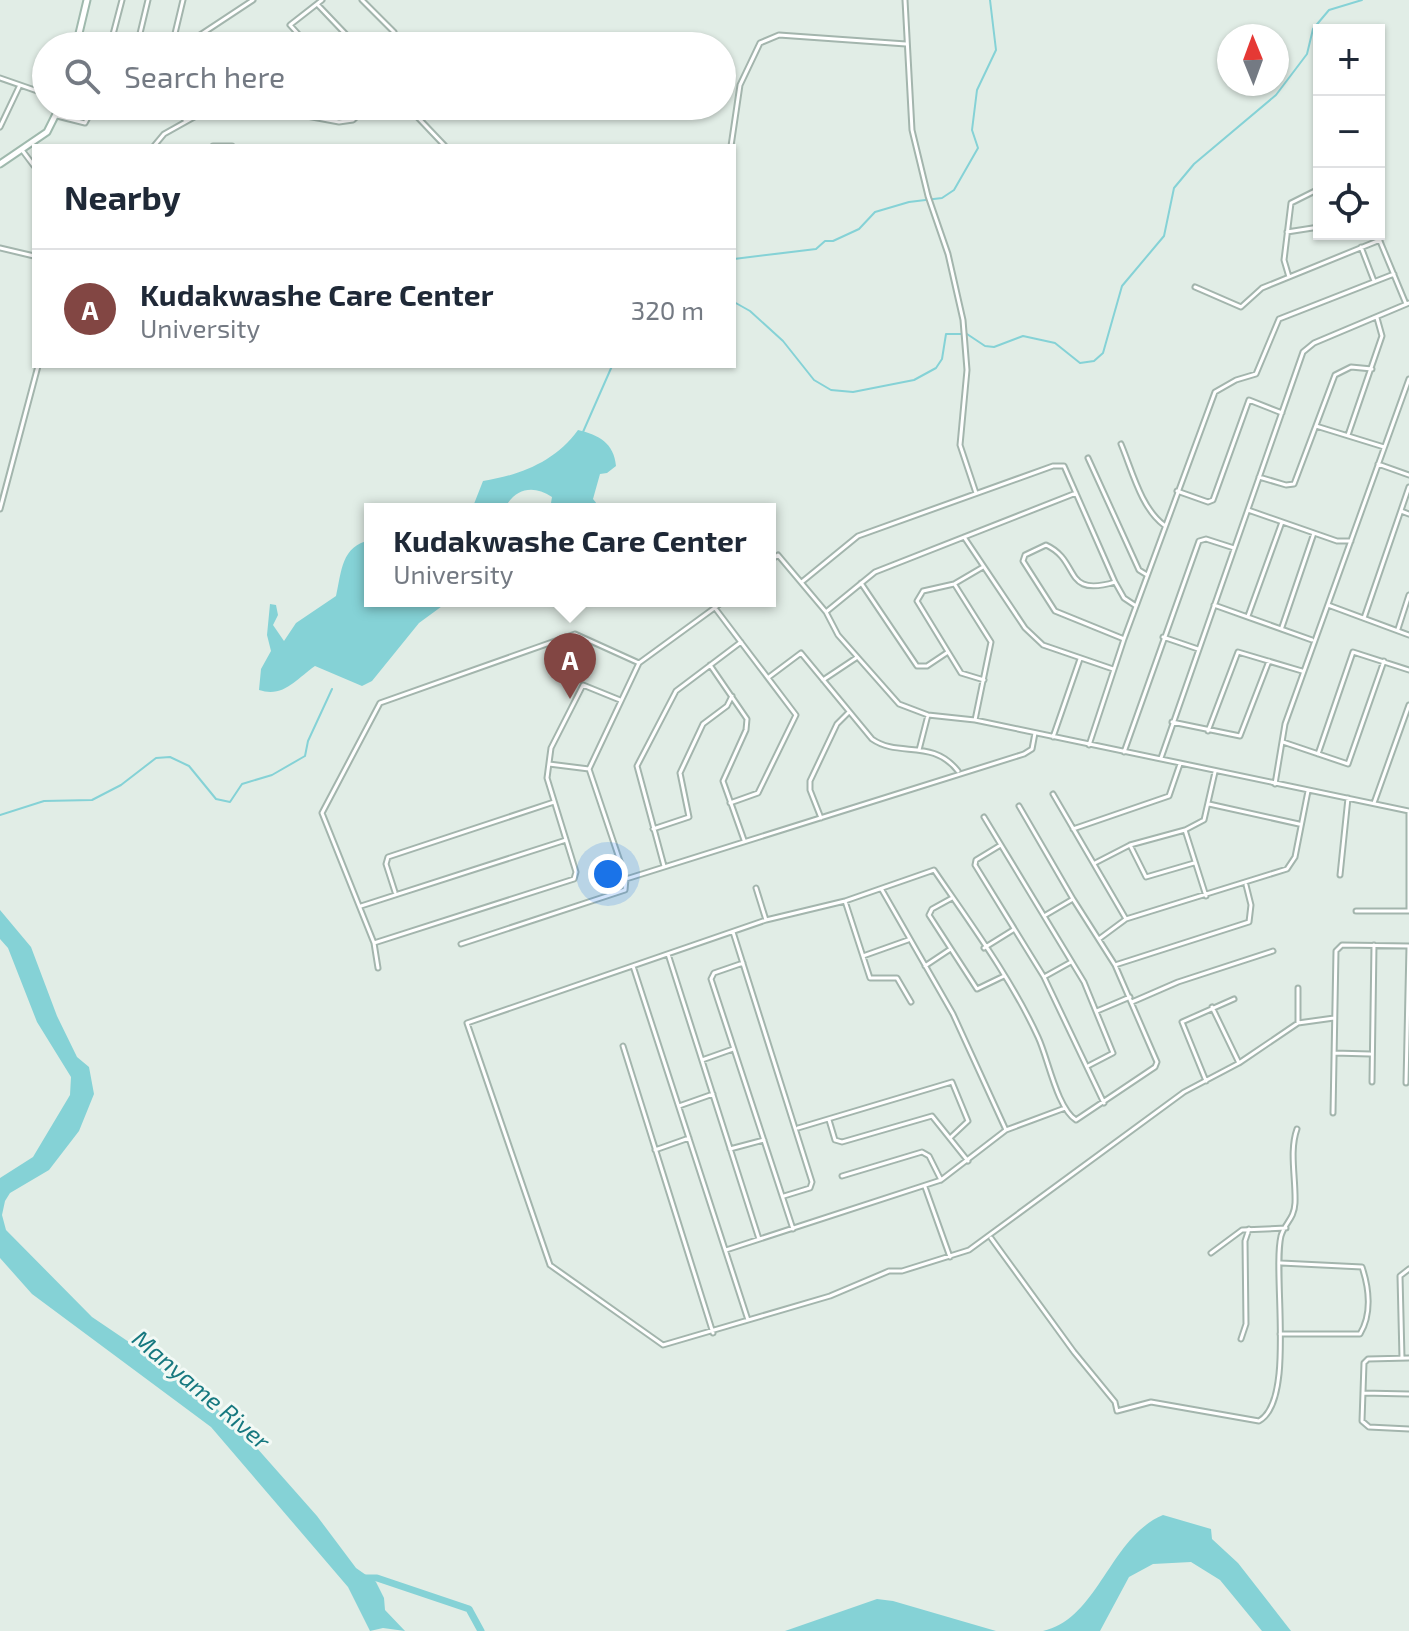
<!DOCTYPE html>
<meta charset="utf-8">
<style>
:root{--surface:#fff;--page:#f2f2f3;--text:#1f2937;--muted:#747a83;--line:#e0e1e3;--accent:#824643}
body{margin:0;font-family:"Exo 2",sans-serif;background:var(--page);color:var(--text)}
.controls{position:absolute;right:24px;top:24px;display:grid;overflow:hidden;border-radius:0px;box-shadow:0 2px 6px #0004}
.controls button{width:72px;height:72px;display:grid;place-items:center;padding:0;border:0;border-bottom:2px solid var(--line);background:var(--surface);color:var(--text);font:40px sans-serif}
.compass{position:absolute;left:1217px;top:24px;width:72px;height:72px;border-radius:50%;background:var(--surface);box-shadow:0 2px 6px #0004;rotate:359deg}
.you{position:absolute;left:608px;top:874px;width:28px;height:28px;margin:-20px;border:6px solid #fff;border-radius:50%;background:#1a73e8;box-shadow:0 0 0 12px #1a73e833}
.badge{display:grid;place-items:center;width:52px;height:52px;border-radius:50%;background:var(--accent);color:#fff;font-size:26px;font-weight:700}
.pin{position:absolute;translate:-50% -66px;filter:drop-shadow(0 2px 4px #0008)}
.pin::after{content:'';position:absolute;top:42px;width:28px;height:24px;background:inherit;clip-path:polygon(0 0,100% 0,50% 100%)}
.popup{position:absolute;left:364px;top:503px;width:412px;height:104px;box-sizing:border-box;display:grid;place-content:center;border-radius:0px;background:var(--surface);filter:drop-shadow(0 2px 6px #0005);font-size:26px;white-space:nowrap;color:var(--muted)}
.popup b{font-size:30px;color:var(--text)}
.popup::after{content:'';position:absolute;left:50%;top:100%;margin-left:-16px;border:16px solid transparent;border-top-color:var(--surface)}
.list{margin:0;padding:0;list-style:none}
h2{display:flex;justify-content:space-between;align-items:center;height:104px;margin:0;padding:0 32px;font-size:34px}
h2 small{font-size:26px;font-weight:400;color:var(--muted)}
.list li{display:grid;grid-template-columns:52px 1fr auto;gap:24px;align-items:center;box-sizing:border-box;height:120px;padding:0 32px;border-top:2px solid var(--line)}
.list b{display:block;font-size:30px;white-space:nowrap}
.list p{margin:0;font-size:26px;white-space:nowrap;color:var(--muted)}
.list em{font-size:26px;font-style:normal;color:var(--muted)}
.icon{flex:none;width:44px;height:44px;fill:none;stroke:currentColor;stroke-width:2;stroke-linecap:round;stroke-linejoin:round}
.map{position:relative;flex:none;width:1409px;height:1631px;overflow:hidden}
.search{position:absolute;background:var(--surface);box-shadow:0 2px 6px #0004;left:32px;top:32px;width:704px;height:88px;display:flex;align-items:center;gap:20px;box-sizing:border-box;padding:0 28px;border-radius:44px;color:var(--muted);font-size:30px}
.panel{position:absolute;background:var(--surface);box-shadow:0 2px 6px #0004;left:32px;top:144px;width:704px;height:224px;border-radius:0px}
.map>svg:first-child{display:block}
.water{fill:#85d2d6}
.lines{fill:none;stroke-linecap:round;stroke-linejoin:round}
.stream{stroke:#85d2d6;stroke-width:2}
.river{stroke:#85d2d6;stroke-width:7}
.street-casing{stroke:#a3b5ad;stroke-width:7}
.secondary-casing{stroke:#9fb9ad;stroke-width:9}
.street{stroke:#fff;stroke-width:3}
.secondary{stroke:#fff;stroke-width:5}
.labels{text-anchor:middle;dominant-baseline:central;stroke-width:6;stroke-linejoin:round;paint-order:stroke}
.water-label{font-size:24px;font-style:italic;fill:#16787f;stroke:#f2f9f5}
</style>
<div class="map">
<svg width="1409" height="1631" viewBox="0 0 1409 1631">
<rect width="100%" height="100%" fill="#e1ede6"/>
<path class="water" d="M578,430C599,435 614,443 616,466L607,473L600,474L593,499L601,509H550L552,497C532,484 515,489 504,509H472L483,481C520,475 555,462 578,430Z
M370,540V601H449L419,623L372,681L362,686L315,666C296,679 284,698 259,690L261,669L271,651L267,635L270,604L276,605L278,615L273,625L284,641L296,623L336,596C342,570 341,547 370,540Z
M0,910L31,947L57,1016L77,1057L89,1067L94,1094L79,1131L49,1170L10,1193L5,1201L2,1215L6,1230L92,1317L188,1382L249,1439L317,1516L356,1568L376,1582L384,1598L385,1610L405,1631L383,1628L370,1631L348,1587L211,1427L32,1294L0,1258V1178L33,1157L70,1095L71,1077L37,1022L8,948L0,939Z
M1163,1515L1211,1529L1212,1539L1238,1563L1291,1631H1262L1220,1580L1191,1562L1153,1564L1129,1577L1100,1631H1043C1098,1619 1110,1537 1163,1515Z
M877,1599L893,1601L996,1631H785Z"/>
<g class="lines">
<path class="stream" d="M734,259L816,249L825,241H833L859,229L875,212L909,202L942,198L954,190L978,148L972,130L977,90L996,50L990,0
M734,302L750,311L783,341L814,380L831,390L853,392L914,380L936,368L942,359L946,334H967L985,346L994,347L1023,336L1055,343L1080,363L1094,361L1103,353L1122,286L1164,236L1174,188L1194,164L1276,95L1307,54L1313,29L1329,10L1362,0
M583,432L612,366
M0,815L44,801L92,800L121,785L156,758L170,757L189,766L216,799L230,802L242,784L272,775L305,756L308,741L332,689"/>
<path class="river" d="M362,1578H377L469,1609L481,1631"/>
<g class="street-casing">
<path id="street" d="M362,0L394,32L381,46
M905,0L912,130L928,196L948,254L963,320L967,370L960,445L976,493
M317,4L357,46
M173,42L194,39L253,0
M110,46L122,0
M137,46L148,0
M172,46L183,0
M309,46L290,25L322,0
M0,78L46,94
M176,106L185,120
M253,106L339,122L353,120L368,106
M407,106L445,146
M57,116L85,123L94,106
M419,118L431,106
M0,127L19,87
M154,146L164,134L214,106
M213,146H232
M731,146L740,85L760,43L779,35L906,44
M22,150L34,166
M1287,232L1319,227
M1377,234L1406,304
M1361,247L1374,281
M0,248L34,256
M1289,277L1284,260L1291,203L1319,189
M1195,287L1241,307L1262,288L1380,240
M1316,426L1384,447
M1348,435L1382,336L1377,318
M1121,444C1132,470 1141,508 1164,525
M1088,458L1139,570L1147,575
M1378,464L1409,475
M1259,477L1286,485L1294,484L1335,375L1351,367L1372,369
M1177,491L1208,502L1213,500L1249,400L1282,413
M0,509L38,366
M1248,510L1337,541H1351
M1401,511L1409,514
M964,537L1025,628L1043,645L1113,669
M770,561L778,555L826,612L838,635L899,704L928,715L975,720L1409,811
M983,567L954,584L923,591L917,601L961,673L984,680
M803,581L858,536L1053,466H1064L1115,582L1124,598L1136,606
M1115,582C1062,598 1081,561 1046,545L1025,555L1023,561L1055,611L1124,639
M861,583L917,666H927L948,652
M955,585L991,642L975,720
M1214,605L1312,640
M1328,605L1409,635
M715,608L796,715L758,793L730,803
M826,612L875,572L1076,493
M1248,616L1282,522
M1364,618L1409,487
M1282,627L1314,533
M1398,629L1409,595
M1163,637L1198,649
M710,665L747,719L746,730L723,781L744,840
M769,677L801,653L872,739C899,758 932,738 958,771
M823,680L856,658
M1172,722L1240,736L1269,661
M1208,731L1238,652L1302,671
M1053,737L1080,659
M1283,742L1348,764L1384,661
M1089,745L1124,639L1215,392L1236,380L1256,374L1279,319L1394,274
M919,750L928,715
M1124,752L1199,541L1206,539L1234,548
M1318,754L1353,652L1409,670
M1161,758L1303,352L1314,343L1409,303
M549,764L589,769
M1275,784L1285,724L1409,379
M1053,794L1126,919
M1374,803L1409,705
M1209,804L1299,824
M1019,806L1073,899
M984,817L1084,982L1113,1053L1088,1066
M821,818L810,790V781L837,724L848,713
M653,829L689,817L680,773L703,724L727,706L732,696
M1073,829L1169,796L1180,764
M1185,830L1204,820L1215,772
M1130,845L1146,877L1194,863
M999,846L976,860L975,865L1044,977L1104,1103
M1095,863L1130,845L1185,830L1206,896
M664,866L637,766L676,691L741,642
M1340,875L1348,798
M626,879L1024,754L1032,749L1035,733
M756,888L766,920L467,1023L550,1265L663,1345L830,1296L889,1271H902L969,1250L1184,1092L1239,1063L1298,1023L1334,1018
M882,890L953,1014L1006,1130
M395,892L386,864L388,857L554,802
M952,898L932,909L929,915L977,989L1004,976
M845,901L870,978H897L911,1002
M361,906L566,840
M1356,911H1408
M1409,911V812
M766,920L845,901L934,870C970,923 1011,978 1038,1037C1048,1058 1057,1108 1076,1120L1155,1067L1157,1062L1115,965L1073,899L1044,916
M733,932L812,1182L810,1188L784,1196
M1099,939L1126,919L1287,869L1295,857L1308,791
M374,943L322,813L380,703L575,634L639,663
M461,944L625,890L626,879L589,769L639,663L724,601
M984,948L1013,930
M668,954L759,1239
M863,956L908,940
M743,963L714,973L711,979L793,1229
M1115,965L1249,922L1251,905L1246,885
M633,966L748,1320
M925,966L949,950
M378,968L374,943L574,879L576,872L547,778L551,748L583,685L620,700
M1044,977L1071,962
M1298,988V1023
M1132,1002L1178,982L1273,951
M1212,1007L1239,1063
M1097,1011L1130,997
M623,1046L713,1333
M1334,1053L1370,1054
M702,1060L733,1049
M1206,1081L1182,1022L1234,999
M1372,1082L1374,945
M1406,1083L1409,947
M679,1106L713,1094
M1333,1113L1336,951L1342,945L1409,946
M829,1120L835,1140L842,1142L932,1116L968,1161
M798,1128L952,1082L968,1121L950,1138
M730,1149L764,1140
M655,1150L689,1138
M842,1176L922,1152L929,1156L941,1180
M925,1187L950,1257
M991,1238L1074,1352L1115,1402L1117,1411L1151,1402L1259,1421C1296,1401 1272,1274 1281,1236C1285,1222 1294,1220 1295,1203C1296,1179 1289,1151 1297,1129
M726,1250L941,1180L1006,1130L1065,1108
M1211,1253L1242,1230L1286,1228
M1280,1334H1360C1372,1314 1369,1288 1362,1267L1281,1263
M1241,1339L1246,1324L1245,1241L1249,1229
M1402,1358L1400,1276L1409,1269
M1409,1358L1368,1359L1364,1363L1362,1421L1369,1427L1409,1429
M1363,1393L1409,1394"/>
</g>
<g class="secondary-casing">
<path id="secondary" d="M76,46L87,0
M0,164L47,132L60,106"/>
</g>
<use href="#street" class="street"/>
<use href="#secondary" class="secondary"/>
</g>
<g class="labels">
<g class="water-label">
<text transform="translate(202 1389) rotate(40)">Manyame River</text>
</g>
</g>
</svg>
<div class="controls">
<button>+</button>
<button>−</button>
<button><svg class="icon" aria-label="locate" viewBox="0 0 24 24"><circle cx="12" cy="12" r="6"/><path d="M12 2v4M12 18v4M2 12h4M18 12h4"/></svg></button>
</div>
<svg class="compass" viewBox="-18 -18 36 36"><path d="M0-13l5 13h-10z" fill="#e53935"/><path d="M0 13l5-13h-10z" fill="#747a83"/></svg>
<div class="you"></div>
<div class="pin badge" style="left:570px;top:699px">A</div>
<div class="popup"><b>Kudakwashe Care Center</b>University</div>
<div class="search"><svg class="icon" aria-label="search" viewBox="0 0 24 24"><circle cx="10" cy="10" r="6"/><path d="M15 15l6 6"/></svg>Search here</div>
<section class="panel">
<h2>Nearby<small></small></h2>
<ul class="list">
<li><span class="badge">A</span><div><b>Kudakwashe Care Center</b><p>University</p></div><em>320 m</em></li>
</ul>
</section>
</div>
